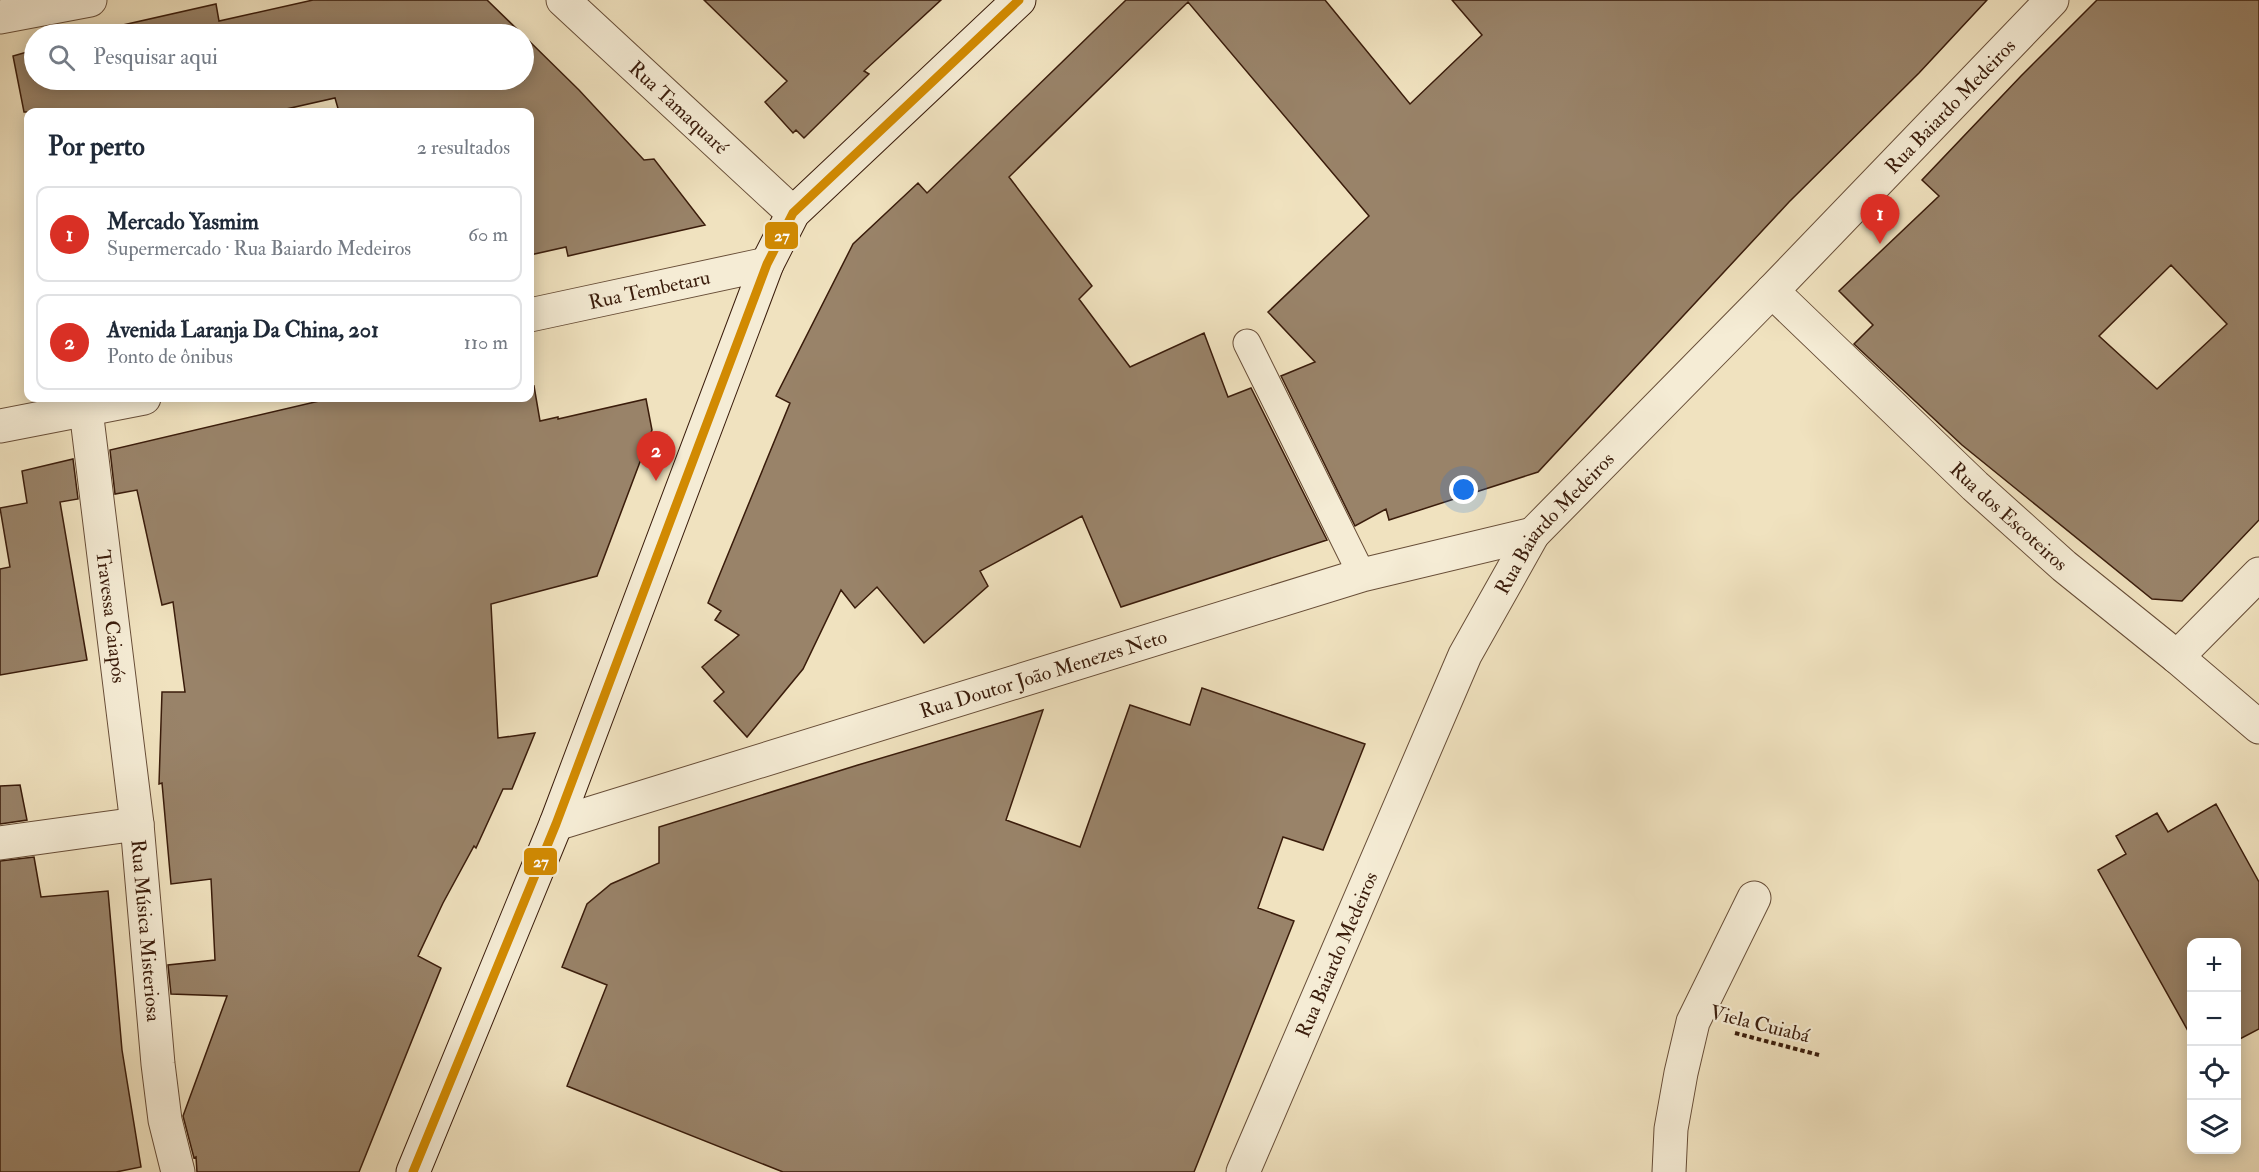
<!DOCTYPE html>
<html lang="pt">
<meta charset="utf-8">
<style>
:root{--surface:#fff;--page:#f6f6f7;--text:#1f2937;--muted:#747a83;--line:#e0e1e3;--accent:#d93025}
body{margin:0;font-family:"IM FELL Double Pica",serif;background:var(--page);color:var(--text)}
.controls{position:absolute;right:18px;bottom:18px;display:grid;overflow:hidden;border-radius:12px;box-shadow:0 3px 15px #0003}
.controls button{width:54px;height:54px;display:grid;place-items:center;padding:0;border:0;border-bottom:2px solid var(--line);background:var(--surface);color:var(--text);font:30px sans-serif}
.you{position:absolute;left:1464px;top:490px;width:21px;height:21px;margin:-15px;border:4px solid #fff;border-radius:50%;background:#1a73e8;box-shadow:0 0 0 9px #1a73e833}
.badge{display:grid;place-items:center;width:39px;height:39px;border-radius:50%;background:var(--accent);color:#fff;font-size:20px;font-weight:700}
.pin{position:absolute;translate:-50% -50px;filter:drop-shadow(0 2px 3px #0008)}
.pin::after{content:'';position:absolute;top:32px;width:21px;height:18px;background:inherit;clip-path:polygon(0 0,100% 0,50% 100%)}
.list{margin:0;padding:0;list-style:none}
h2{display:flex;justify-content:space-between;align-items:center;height:78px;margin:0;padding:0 24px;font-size:26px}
h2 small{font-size:20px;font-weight:400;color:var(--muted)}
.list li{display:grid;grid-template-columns:39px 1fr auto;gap:18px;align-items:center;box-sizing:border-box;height:96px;margin:0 12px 12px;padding:0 12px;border:2px solid var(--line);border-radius:12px}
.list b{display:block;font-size:22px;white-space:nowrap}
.list p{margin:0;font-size:20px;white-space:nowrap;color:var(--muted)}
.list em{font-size:20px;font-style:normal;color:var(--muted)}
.icon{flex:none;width:33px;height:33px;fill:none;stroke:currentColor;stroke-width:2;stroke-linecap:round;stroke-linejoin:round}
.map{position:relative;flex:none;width:2259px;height:1172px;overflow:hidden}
.search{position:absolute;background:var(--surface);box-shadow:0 3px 15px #0003;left:24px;top:24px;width:510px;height:66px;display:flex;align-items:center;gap:15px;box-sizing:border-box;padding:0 21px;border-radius:33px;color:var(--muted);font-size:22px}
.panel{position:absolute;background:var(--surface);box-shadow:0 3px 15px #0003;left:24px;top:108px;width:510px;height:294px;border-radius:12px}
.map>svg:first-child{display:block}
.building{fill:#998369;stroke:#3a1c0b;stroke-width:1.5;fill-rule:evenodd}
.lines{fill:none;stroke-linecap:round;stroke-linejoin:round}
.lane-casing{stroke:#684e38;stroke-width:29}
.street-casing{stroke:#684e38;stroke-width:35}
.secondary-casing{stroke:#3a1c0b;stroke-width:35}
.path{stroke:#3a1c0b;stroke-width:4;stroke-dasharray:4.5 3;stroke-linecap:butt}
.lane{stroke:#f5ecd5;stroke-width:27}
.street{stroke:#f5ecd5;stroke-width:33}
.secondary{stroke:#f5ecd5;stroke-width:33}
.bus-1-casing{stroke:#f5ecd5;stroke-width:14}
.bus-1{stroke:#d18a02;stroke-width:9}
.labels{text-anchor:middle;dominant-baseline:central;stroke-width:4.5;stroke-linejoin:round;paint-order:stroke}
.street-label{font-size:20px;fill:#3a1c0b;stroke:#f5ecd5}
.line-badge{stroke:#f5ecd5;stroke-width:2}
.badge-label{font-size:16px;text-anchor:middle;font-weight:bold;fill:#fff}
</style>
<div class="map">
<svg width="2259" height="1172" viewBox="0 0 2259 1172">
<rect width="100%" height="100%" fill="#f0e2bf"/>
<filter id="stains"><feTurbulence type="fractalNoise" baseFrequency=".00333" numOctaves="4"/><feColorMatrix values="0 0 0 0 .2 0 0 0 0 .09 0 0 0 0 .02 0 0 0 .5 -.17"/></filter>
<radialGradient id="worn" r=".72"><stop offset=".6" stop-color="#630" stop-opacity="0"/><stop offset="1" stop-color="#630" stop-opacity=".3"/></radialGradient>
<path class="building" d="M313,0H487L522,34H83L216,4L219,21Z
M704,0H941L864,71L869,74L804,138L796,130L793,133L765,102L787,81Z
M1126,0H1325L1410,104L1482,35L1452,0H1987L1919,73L1789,202L1538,472L1389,520L1386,509L1355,526L1281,376L1315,362L1268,312L1369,216L1188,2L1009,177L1092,286L1079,299L1130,367L1204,333L1228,397L1251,388L1327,540L1121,607L1082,516L980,571L988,586L924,643L877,587L855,608L841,590L803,669L747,737L714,701L724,692L702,667L739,635L715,620L721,611L708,603L790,403L776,396L853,244L918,183L927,193Z
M2097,0H2259V520L2182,601L2152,599L1962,445L1854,344L1873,325L1839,291L1939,196L1922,180L2021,76ZM2171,265L2227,324L2157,389L2099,336Z
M524,36L579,90L644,160L654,159L705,225L568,256L566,247L530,255V112H339L335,98L273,112H24L13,56L34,50V80H524Z
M534,386L540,421L558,417V419L646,399L652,430L597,576L491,604L498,738L535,733L512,789H503L476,848L474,846L443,903L418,956L441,968L359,1172H197L196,1157L194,1158L183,1116L227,996L171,994L168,965L215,960L211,879L171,884L162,783L159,784L162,692H185L173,602L162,605L137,490L115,494L110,450L332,398H530V387Z
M73,459L78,499L60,502L87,660L0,675V569L10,567L0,508L27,503L22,471Z
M1202,688L1365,744L1323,850L1283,837L1258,908L1294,921L1194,1172H783L567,1086L607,985L562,967L587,904L611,884L659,863V827L858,765L1043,710L1006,820L1080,847L1130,705L1190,725Z
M20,785L27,820L0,824V786Z
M2216,804L2259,882V1029L2236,1041V942H2192V1038L2098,870L2126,854L2116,836L2157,813L2168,832Z
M34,857L41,897L108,891L122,1050L141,1167L116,1172H0V861Z"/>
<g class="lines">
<g class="lane-casing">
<path id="lane" d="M1247,343L1362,575"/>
</g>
<g class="street-casing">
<g id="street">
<path id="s1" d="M563,0L793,213"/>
<path d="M0,17L90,0"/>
<path id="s2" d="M1772,291L1975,486L2064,566L2177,657L2259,727"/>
<path id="s3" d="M530,315L767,264"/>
<path id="s4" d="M86,410L137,824L158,1064L165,1120L178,1172"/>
<path d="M0,426L144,398"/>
<path d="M2177,657L2259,574"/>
<path id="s5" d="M556,824L1362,575L1533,534"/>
<path d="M0,843L137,824"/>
<path id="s6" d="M1243,1172L1465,655L1533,534L1772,291L2052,0"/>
<path d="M1669,1172L1671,1129L1681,1073L1693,1022L1754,898"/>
</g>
</g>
<g class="secondary-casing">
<path id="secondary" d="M413,1172L556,824L767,264L793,213L1019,0"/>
</g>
<path class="path" d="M1735,1033L1819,1055"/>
<use href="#lane" class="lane"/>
<use href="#street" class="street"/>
<use href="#secondary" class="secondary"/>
<g class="bus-1-casing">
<path id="bus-1" d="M413,1172L556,824L767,264L793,213L1019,0"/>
</g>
<use href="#bus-1" class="bus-1"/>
</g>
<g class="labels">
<g class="street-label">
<text stroke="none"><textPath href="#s6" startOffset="1299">Rua Baiardo Medeiros</textPath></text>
<text stroke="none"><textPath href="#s1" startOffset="158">Rua Tamaquaré</textPath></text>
<text stroke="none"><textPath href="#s3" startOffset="122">Rua Tembetaru</textPath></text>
<text stroke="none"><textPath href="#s2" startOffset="327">Rua dos Escoteiros</textPath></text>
<text stroke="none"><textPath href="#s6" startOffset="723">Rua Baiardo Medeiros</textPath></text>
<text stroke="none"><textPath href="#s4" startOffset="208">Travessa Caiapós</textPath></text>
<text stroke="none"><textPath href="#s5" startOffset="510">Rua Doutor João Menezes Neto</textPath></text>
<text stroke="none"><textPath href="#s4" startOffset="524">Rua Música Misteriosa</textPath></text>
<text stroke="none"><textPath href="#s6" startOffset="237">Rua Baiardo Medeiros</textPath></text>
<text transform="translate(1760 1024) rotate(14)">Viela Cuiabá</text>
</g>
</g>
<g class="line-badge">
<rect x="764" y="221" width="35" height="29" rx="6" fill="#d18a02"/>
<rect x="523" y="847" width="35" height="29" rx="6" fill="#d18a02"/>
</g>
<g class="badge-label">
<text x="782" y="241">27</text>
<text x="541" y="867">27</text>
</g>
<rect width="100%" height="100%" filter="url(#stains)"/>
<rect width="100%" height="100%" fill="url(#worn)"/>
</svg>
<div class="controls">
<button>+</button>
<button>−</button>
<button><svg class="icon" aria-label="locate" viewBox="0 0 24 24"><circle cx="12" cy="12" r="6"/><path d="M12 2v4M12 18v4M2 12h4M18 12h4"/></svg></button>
<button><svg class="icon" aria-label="layers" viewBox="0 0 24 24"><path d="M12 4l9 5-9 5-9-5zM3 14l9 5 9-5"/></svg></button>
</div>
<div class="you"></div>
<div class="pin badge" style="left:1880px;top:244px">1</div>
<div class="pin badge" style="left:656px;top:481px">2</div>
<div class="search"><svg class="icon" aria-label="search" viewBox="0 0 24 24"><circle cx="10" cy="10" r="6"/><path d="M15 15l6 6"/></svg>Pesquisar aqui</div>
<section class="panel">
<h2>Por perto<small>2 resultados</small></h2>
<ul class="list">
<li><span class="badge">1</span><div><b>Mercado Yasmim</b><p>Supermercado · Rua Baiardo Medeiros</p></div><em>60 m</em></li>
<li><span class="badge">2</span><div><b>Avenida Laranja Da China, 201</b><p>Ponto de ônibus</p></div><em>110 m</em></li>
</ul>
</section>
</div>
